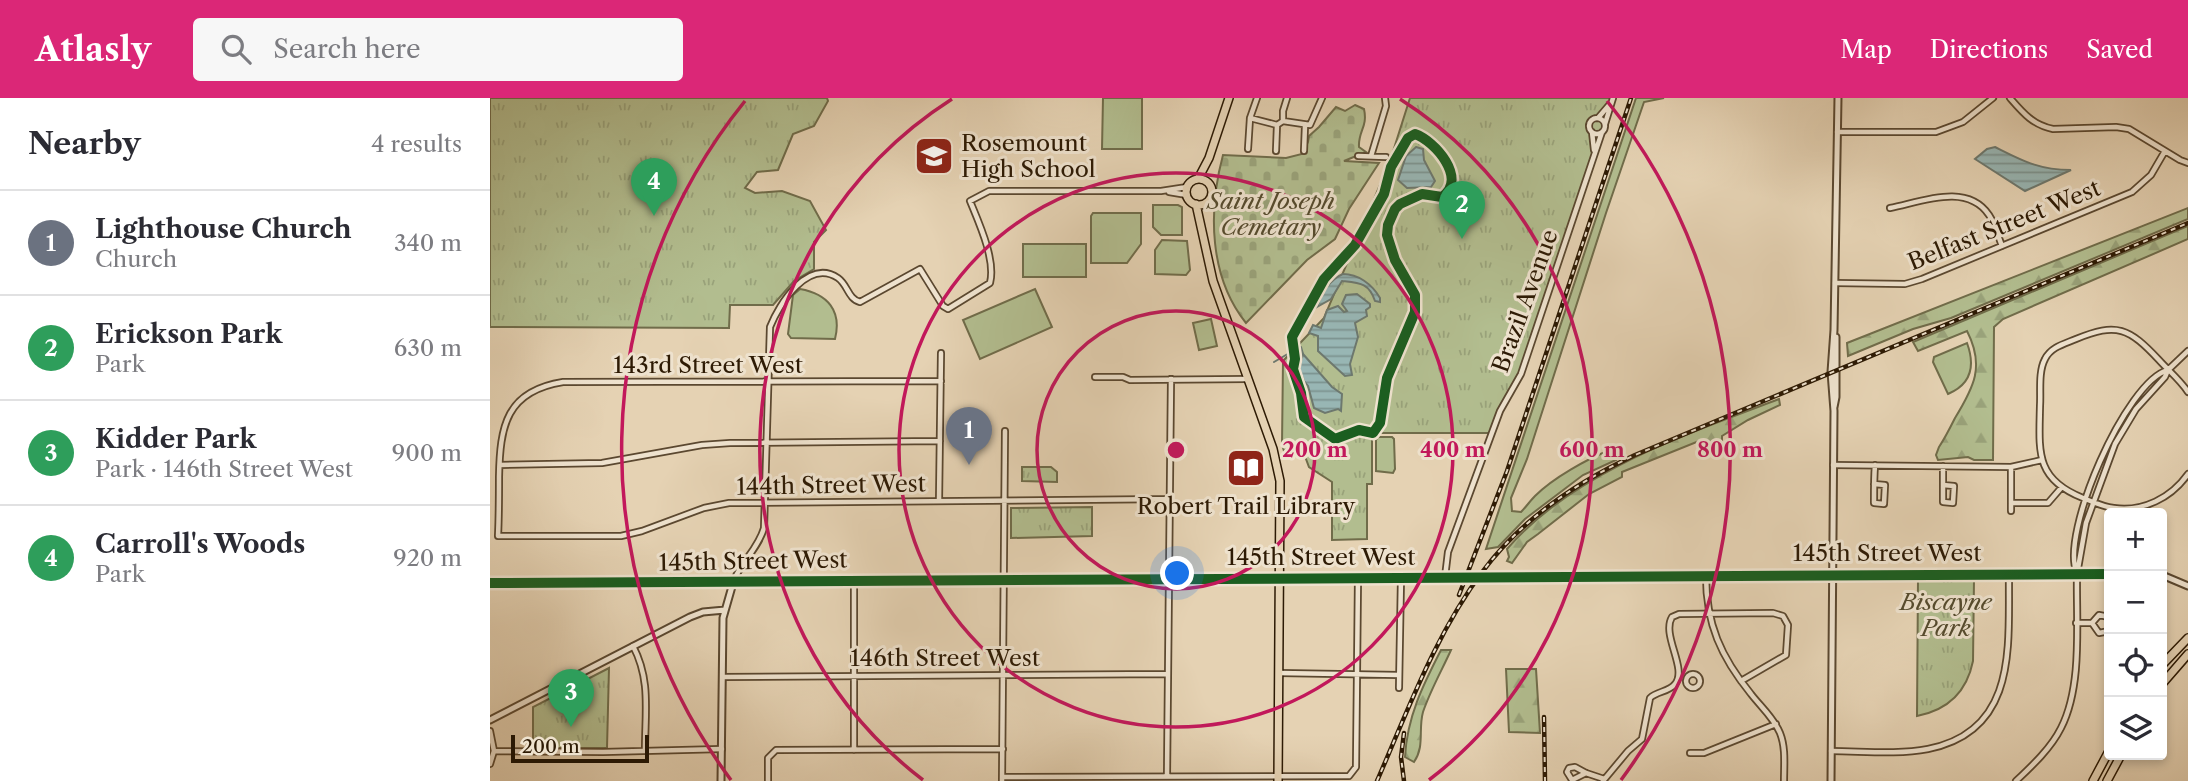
<!DOCTYPE html>
<meta charset="utf-8">
<style>
:root{--surface:#fff;--page:#f7f7f7;--text:#2b2b33;--muted:#7c7c81;--line:#e1e1e2;--accent:#db2777}
body{margin:0;font-family:"Libre Caslon Text",serif;background:var(--page);color:var(--text)}
.controls{position:absolute;right:21px;bottom:21px;display:grid;overflow:hidden;border-radius:7px;box-shadow:0 4px 10px #0003}
.controls button{width:63px;height:63px;display:grid;place-items:center;padding:0;border:0;border-bottom:2px solid var(--line);background:var(--surface);color:var(--text);font:35px sans-serif}
.scale{position:absolute;left:21px;bottom:18px;width:138px;box-sizing:border-box;padding-left:7px;border:4px solid #2d1a04;border-top:0;font-size:19px;line-height:24px;white-space:nowrap;color:#2d1a04;-webkit-text-stroke:5px #eee2ce;paint-order:stroke}
.you{position:absolute;left:688px;top:476px;width:24px;height:24px;margin:-18px;border:5px solid #fff;border-radius:50%;background:#1a73e8;box-shadow:0 0 0 10px #1a73e833}
.badge{display:grid;place-items:center;width:46px;height:46px;border-radius:50%;background:var(--accent);color:#fff;font-size:23px;font-weight:700}
.pin{position:absolute;translate:-50% -58px;filter:drop-shadow(0 2px 4px #0008)}
.pin::after{content:'';position:absolute;top:37px;width:24px;height:21px;background:inherit;clip-path:polygon(0 0,100% 0,50% 100%)}
.list{margin:0;padding:0;list-style:none}
h2{display:flex;justify-content:space-between;align-items:center;height:91px;margin:0;padding:0 28px;font-size:30px}
h2 small{font-size:23px;font-weight:400;color:var(--muted)}
.list li{display:grid;grid-template-columns:46px 1fr auto;gap:21px;align-items:center;box-sizing:border-box;height:105px;padding:0 28px;border-top:2px solid var(--line)}
.list b{display:block;font-size:26px;white-space:nowrap}
.list p{margin:0;font-size:23px;white-space:nowrap;color:var(--muted)}
.list em{font-size:23px;font-style:normal;color:var(--muted)}
.icon{flex:none;width:38px;height:38px;fill:none;stroke:currentColor;stroke-width:2;stroke-linecap:round;stroke-linejoin:round}
.map{position:relative;flex:none;width:1698px;height:683px;overflow:hidden}
header{display:flex;align-items:center;gap:42px;box-sizing:border-box;height:98px;padding:0 35px;background:var(--accent);color:#fff}
header strong{font-size:33px}
nav{display:flex;gap:38px;margin-inline-start:auto;font-size:24px}
.search{width:490px;height:63px;background:var(--page);display:flex;align-items:center;gap:18px;box-sizing:border-box;padding:0 24px;border-radius:7px;color:var(--muted);font-size:26px}
main{display:flex}
aside{flex:1;background:var(--surface)}
.map>svg:first-child{display:block}
.grass{fill:#b2bd8f;stroke:#706c4a;stroke-width:2}
.forest{fill:url(#forest-firs);stroke:#706c4a;stroke-width:2}
.cemetery{fill:url(#cemetery-stones);stroke:#706c4a;stroke-width:2}
.park{fill:url(#park-tufts);stroke:#706c4a;stroke-width:2}
.water{fill:url(#water-rules);stroke:#6d786e;stroke-width:2}
.lines{fill:none;stroke-linecap:round;stroke-linejoin:round}
.stream{stroke:#6d786e;stroke-width:2}
.minor-casing{stroke:#5b4830;stroke-width:8}
.tertiary-casing{stroke:#5b4830;stroke-width:9}
.primary-casing{stroke:#2d1a04;stroke-width:10}
.trunk-casing{stroke:#2d1a04;stroke-width:10}
.minor{stroke:#eee2ce;stroke-width:4.5}
.tertiary{stroke:#eee2ce;stroke-width:5}
.primary{stroke:#e5d2b3;stroke-width:7}
.trunk{stroke:#e5d2b3;stroke-width:7}
.rail-casing{stroke:#2d1a04;stroke-width:4.5}
.rail{stroke:#eee2ce;stroke-width:2;stroke-dasharray:5;stroke-linecap:butt}
.cycleway-casing{stroke:#eee2ce;stroke-width:15}
.cycleway{stroke:#1b5e20;stroke-width:10}
.ring{fill:none;stroke:#c2185b;stroke-width:3.5}
.labels{text-anchor:middle;dominant-baseline:central;stroke-width:6;stroke-linejoin:round;paint-order:stroke}
.poi-label{font-size:23px;fill:#2d1a04;stroke:#eee2ce;text-anchor:start}
.park-label{font-size:23px;font-style:italic;fill:#554b2e;stroke:#eee2ce}
.street-label{font-size:23px;fill:#2d1a04;stroke:#eee2ce}
.centre{fill:#c2185b;stroke:#eee2ce;stroke-width:3.5}
.ring-label{font-size:21px;text-anchor:middle;font-weight:bold;fill:#c2185b;stroke:#eee2ce;stroke-width:6;stroke-linejoin:round;paint-order:stroke}
</style>
<header>
<strong>Atlasly</strong>
<div class="search"><svg class="icon" aria-label="search" viewBox="0 0 24 24"><circle cx="10" cy="10" r="6"/><path d="M15 15l6 6"/></svg>Search here</div>
<nav><a>Map</a><a>Directions</a><a>Saved</a></nav>
</header>
<main>
<aside>
<h2>Nearby<small>4 results</small></h2>
<ul class="list">
<li><span class="badge" style="background:#6b7280">1</span><div><b>Lighthouse Church</b><p>Church</p></div><em>340 m</em></li>
<li><span class="badge" style="background:#2e9e5b">2</span><div><b>Erickson Park</b><p>Park</p></div><em>630 m</em></li>
<li><span class="badge" style="background:#2e9e5b">3</span><div><b>Kidder Park</b><p>Park · 146th Street West</p></div><em>900 m</em></li>
<li><span class="badge" style="background:#2e9e5b">4</span><div><b>Carroll's Woods</b><p>Park</p></div><em>920 m</em></li>
</ul>
</aside>
<div class="map">
<svg width="1698" height="683" viewBox="0 0 1698 683">
<defs>
<pattern id="forest-firs" width="22" height="20" patternUnits="userSpaceOnUse" patternTransform="scale(1.75)"><rect width="22" height="20" fill="#b2bd8f"/><path d="M5 1l3.5 6h-7zM16 11l3.5 6h-7z" fill="#99a27a"/></pattern>
<pattern id="cemetery-stones" width="16" height="16" patternUnits="userSpaceOnUse" patternTransform="scale(1.75)"><rect width="16" height="16" fill="#b2bd8f"/><path d="M2 7V4a2 2 0 0 1 4 0v3zM10 15v-3a2 2 0 0 1 4 0v3z" fill="#99a27a"/></pattern>
<pattern id="park-tufts" width="24" height="20" patternUnits="userSpaceOnUse" patternTransform="scale(1.75)"><rect width="24" height="20" fill="#b2bd8f"/><path d="M3 7l-1-3M5 7V3M7 7l1-3M15 17l-1-3M17 17v-4M19 17l1-3" fill="none" stroke="#99a27a"/></pattern>
<pattern id="water-rules" width="6" height="5" patternUnits="userSpaceOnUse" patternTransform="scale(1.75)"><rect width="6" height="5" fill="#98b6b4"/><path d="M0 2.5h6" fill="none" stroke="#7c9390"/></pattern>
</defs>
<rect width="100%" height="100%" fill="#e5d2b3"/>
<filter id="stains"><feTurbulence type="fractalNoise" baseFrequency=".00286" numOctaves="4"/><feColorMatrix values="0 0 0 0 .2 0 0 0 0 .09 0 0 0 0 .02 0 0 0 .5 -.17"/></filter>
<radialGradient id="worn" r=".72"><stop offset=".6" stop-color="#630" stop-opacity="0"/><stop offset="1" stop-color="#630" stop-opacity=".3"/></radialGradient>
<path class="grass" d="M613,0H652V51H612Z
M1146,0H1174L1154,4L1116,115L1037,361L1021,400L1022,413L1031,414C1036,409 1040,403 1045,398C1063,380 1097,361 1120,352L1126,362L1093,377L1035,421L1008,449L996,451Z
M663,107H688L692,109V137H671L663,129Z
M603,115H651V146L637,165H601V118Z
M672,142L697,143L700,172L696,177L665,176V152Z
M533,146H596V179H533Z
M310,191C338,196 352,213 345,241L301,240L298,236L303,197Z
M545,191L562,229L490,261L473,222Z
M721,221L727,248L709,252L703,225Z
M1477,245C1485,267 1482,286 1458,296L1443,264L1444,259Z
M888,339H902L904,341L905,371L903,375L886,373V342Z"/>
<path class="forest" d="M1698,110V121L1461,220L1423,231L1358,258L1357,245Z
M1698,128V141L1513,221L1504,229L1503,362H1484L1478,359L1448,362L1446,357L1449,349C1455,340 1460,330 1465,320C1484,289 1495,268 1477,233L1428,253L1423,244Z
M1289,301L1290,307L1258,322L1232,338V345L1209,348V343L1132,374V379L1099,396L1048,436L1037,444L1022,465L1017,463L1019,459L1017,451C1083,374 1197,336 1289,301Z
M951,552H961C952,572 940,593 933,614C928,632 935,648 924,664L915,659C917,619 933,587 951,552Z
M1016,571H1046L1050,635L1019,634Z"/>
<path class="cemetery" d="M865,7L874,11C878,29 868,33 869,49L876,54L854,63L889,65L859,111L845,141L817,162L756,225C719,179 718,113 733,57L796,60L812,56L818,44L819,38L829,29L846,9L855,13Z"/>
<path class="park" d="M0,0H337L338,3L324,28L303,36L288,72L267,74L255,90L265,95L292,93L320,103L336,132L324,144V171L304,183L283,207H240L239,230L0,229Z
M920,0H1124L1031,278L1009,314L1002,335H882V386H877V441L842,442V384L819,369L813,353H794L792,346L793,263L834,220L900,63Z
M532,369H561L567,374V384L532,383Z
M602,409V438L521,440V410Z
M1428,481H1484L1483,563C1477,593 1458,612 1427,618Z
M119,570L117,650H43V609Z"/>
<path class="water" d="M926,49L933,51L934,62L945,83L941,89L917,90L908,82L916,58Z
M1505,49C1533,63 1549,72 1581,72L1535,93L1485,61L1497,51Z
M853,176C868,176 882,186 890,200V204L885,203C879,185 870,185 852,183L841,201L827,209C831,196 840,181 853,176Z
M867,196L880,206V209L876,212L877,218L865,225L868,239L860,266L862,277L855,278L828,253V238L819,235L823,227L831,230L837,212L848,208L854,214L857,213L852,206L856,197Z
M813,256L842,289L852,296L851,313L848,311L835,315L824,310L818,288L814,283L809,271Z"/>
<g class="lines">
<path class="stream" d="M806,251L811,249L813,256
M784,264L801,254"/>
<g class="minor-casing">
<path id="minor" d="M767,0L760,20L787,27L793,23L820,27L832,0
M1520,0C1533,15 1543,27 1563,31L1626,29L1639,31L1690,62L1698,65
M1108,20L1120,6
M1099 28a8 8 0 1 1 16 0a8 8 0 1 1-16 0Z
M793,23V13L797,0
M1115,26L1123,0
M1102,34L1104,52
M1347,34H1446L1473,24L1503,0
M758,51L760,20
M786,53L787,27
M814,53L815,28
M868,58L896,59
M881,58L896,8L895,0
M679,94L697,97
M1400,110C1431,104 1477,84 1499,117C1505,126 1508,138 1512,148
M1345,185L1415,186L1432,181L1642,94L1661,77L1675,53
M605,279H633L640,282L758,281
M451,283L73,284C16,293 10,328 9,379C9,399 9,418 8,438H131L152,433L214,410L239,405L680,401
M1698,294C1690,282 1679,273 1669,262C1639,230 1627,224 1586,241C1574,246 1561,249 1555,261C1548,274 1551,294 1550,308C1549,354 1545,381 1593,400C1603,404 1613,409 1624,410C1653,414 1681,400 1698,376
M10,367L112,365L212,347L240,345L450,343
M1343,367L1521,369L1552,362
M1384,386L1395,387L1394,406L1384,405V404C1384,391 1384,379 1385,367
M1453,387L1464,388L1463,405L1453,404V368
M449,403L451,255
M1521,405H1558L1571,390
M1521,413V369
M1587,475C1569,437 1636,283 1678,272
M1216,478C1216,526 1231,559 1261,596C1271,609 1284,620 1290,635C1296,650 1294,667 1294,683
M955,479L958,454L1010,313L1031,276L1112,34
M243,484C251,464 268,451 274,430L280,229C289,206 318,160 348,180C358,187 358,201 370,204L430,171L453,208L458,211L500,185C506,162 489,125 480,103L499,93H671L697,89
M1586,525H1602L1609,517L1619,519
M1602,525L1609,535L1619,533
M143,548C161,582 155,614 155,651
M789,575L909,577
M1196 583a7 7 0 1 1 14 0a7 7 0 1 1-14 0Z
M233,579L678,576
M909,590L911,480
M0,633L4,653L0,666
M364,652V483
M4,653L113,654L232,651
M1341,653C1372,653 1407,657 1438,651C1529,633 1518,546 1519,476
M1200,655H1214L1286,626
M1096,675L1082,682L1077,674L1079,670L1085,669L1096,675L1114,681
M677,678L681,281
M513,679L859,678L866,669L868,480
M278,683V660L286,652L513,651
M512,683L515,333
M1113,683L1138,653L1152,641L1160,600C1167,593 1179,594 1185,586C1198,571 1171,537 1182,519L1189,516L1283,515L1293,518L1298,527L1296,557L1251,583
M1526,683C1543,667 1561,650 1571,630C1593,587 1586,523 1587,476L1596,425L1625,346L1646,311L1675,279L1678,272L1698,253"/>
</g>
<g class="tertiary-casing">
<path id="tertiary" d="M1344,309L1346,299V239
M1672,477L1698,488
M0,485L1619,476
M0,622L200,519L213,514L235,512
M231,683L233,520L243,485
M1341,683L1344,313L1341,274L1344,232L1348,0"/>
</g>
<g class="primary-casing">
<path id="primary" d="M708,81L719,60L739,0
M696 94a13 13 0 1 1 26 0a13 13 0 1 1-26 0Z
M706,106L723,183L783,351L790,383L788,683"/>
</g>
<g class="trunk-casing">
<path id="trunk" d="M1672,567L1698,540
M1672,586L1698,556
M1603,683L1619,653
M1617,683L1631,657"/>
</g>
<use href="#minor" class="minor"/>
<use href="#tertiary" class="tertiary"/>
<use href="#primary" class="primary"/>
<use href="#trunk" class="trunk"/>
<g class="rail-casing">
<path id="rail" d="M969,497L1017,373L1141,0
M1054,619L1055,683
M914,635L911,659L914,683
M887,683C918,612 946,535 993,473C1032,421 1087,384 1145,357L1698,125"/>
</g>
<use href="#rail" class="rail"/>
<g class="cycleway-casing">
<path id="cycleway" d="M925,36C945,43 978,81 952,99L932,96L910,106L905,111L898,127L897,137L905,162L925,197V214L897,280L890,325L883,335L869,332L845,341L814,319L811,295L803,271L805,261L802,239L834,181L865,147L894,96L901,69L918,40Z
M0,485L1619,476"/>
</g>
<use href="#cycleway" class="cycleway"/>
</g>
<g class="ring">
<circle cx="686" cy="352" r="139"/>
<circle cx="686" cy="352" r="277"/>
<path d="M433 682A416 416 0 0 1 462 1M910 1A416 416 0 0 1 939 682"/>
<path d="M241 682A554 554 0 0 1 255 3M1117 3A554 554 0 0 1 1131 682"/>
</g>
<defs>
<g id="school-square" transform="scale(2.0125)"><rect x="-9" y="-9" width="18" height="18" rx="4" fill="#8f2418" stroke="#eee2ce"/><path d="M0-5L7-2L0 1L-7-2ZM-4 1L0 2.5L4 1V4Q0 6-4 4Z" fill="#fff"/></g>
<g id="library-square" transform="scale(2.0125)"><rect x="-9" y="-9" width="18" height="18" rx="4" fill="#8f2418" stroke="#eee2ce"/><path d="M-6-4Q-3-5.5-.7-3.5V5Q-3 3-6 4ZM6-4Q3-5.5 .7-3.5V5Q3 3 6 4Z" fill="#fff"/></g>
</defs>
<g fill-rule="evenodd">
<use href="#school-square" x="444" y="58"/>
<use href="#library-square" x="756" y="370"/>
</g>
<g class="labels">
<g class="poi-label">
<text x="471" y="45">Rosemount<tspan x="471" dy="26">High School</tspan></text>
<text x="756" y="408" text-anchor="middle">Robert Trail Library</text>
</g>
<g class="park-label">
<text x="781" y="103">Saint Joseph<tspan x="781" dy="26">Cemetary</tspan></text>
<text x="1456" y="504">Biscayne<tspan x="1456" dy="26">Park</tspan></text>
</g>
<g class="street-label">
<text transform="translate(1514 127) rotate(-22)">Belfast Street West</text>
<text transform="translate(1035 203) rotate(-70)">Brazil Avenue</text>
<text x="218" y="267">143rd Street West</text>
<text transform="translate(341 387) rotate(-1)">144th Street West</text>
<text x="1397" y="455">145th Street West</text>
<text x="831" y="459">145th Street West</text>
<text transform="translate(263 463) rotate(-1)">145th Street West</text>
<text x="455" y="560">146th Street West</text>
</g>
</g>
<circle cx="686" cy="352" r="10" class="centre"/>
<g class="ring-label">
<text x="825" y="359">200 m</text>
<text x="963" y="359">400 m</text>
<text x="1102" y="359">600 m</text>
<text x="1240" y="359">800 m</text>
</g>
<rect width="100%" height="100%" filter="url(#stains)"/>
<rect width="100%" height="100%" fill="url(#worn)"/>
</svg>
<div class="controls">
<button>+</button>
<button>−</button>
<button><svg class="icon" aria-label="locate" viewBox="0 0 24 24"><circle cx="12" cy="12" r="6"/><path d="M12 2v4M12 18v4M2 12h4M18 12h4"/></svg></button>
<button><svg class="icon" aria-label="layers" viewBox="0 0 24 24"><path d="M12 4l9 5-9 5-9-5zM3 14l9 5 9-5"/></svg></button>
</div>
<div class="scale">200 m</div>
<div class="you"></div>
<div class="pin badge" style="left:479px;top:367px;background:#6b7280">1</div>
<div class="pin badge" style="left:972px;top:141px;background:#2e9e5b">2</div>
<div class="pin badge" style="left:81px;top:629px;background:#2e9e5b">3</div>
<div class="pin badge" style="left:164px;top:118px;background:#2e9e5b">4</div>
</div>
</main>
